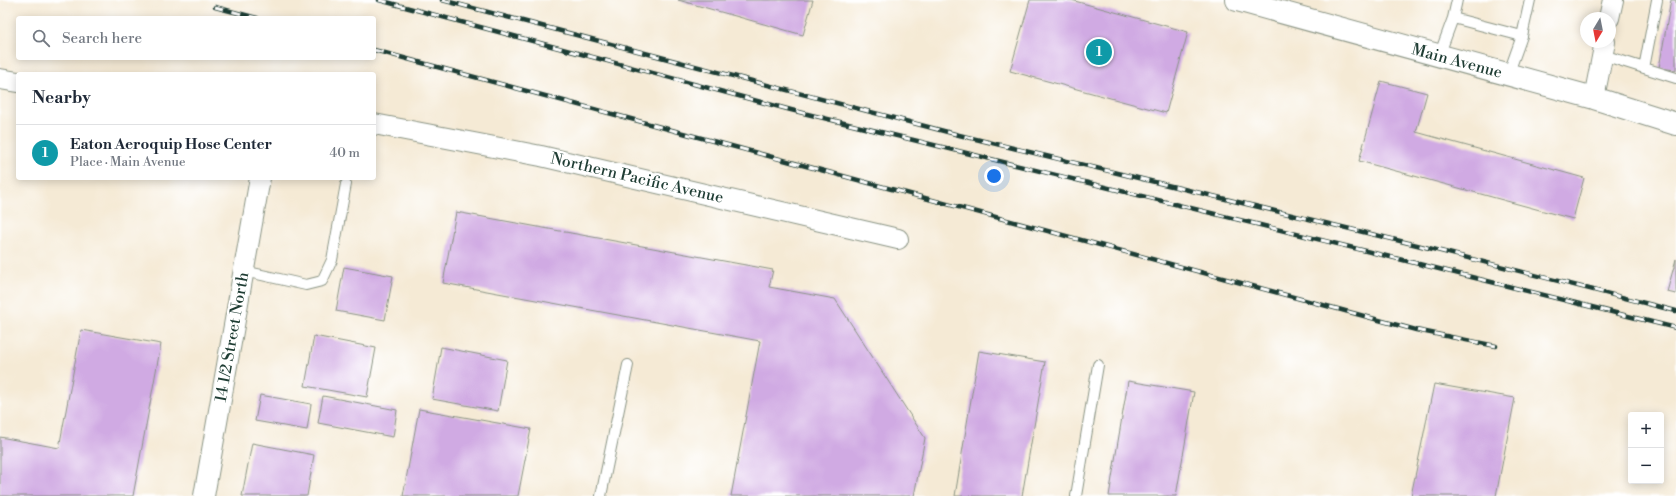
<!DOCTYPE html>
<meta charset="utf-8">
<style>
:root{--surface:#fff;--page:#f2f2f3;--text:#1f2937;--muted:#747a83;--line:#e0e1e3;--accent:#c8321e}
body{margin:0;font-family:"Libre Bodoni",serif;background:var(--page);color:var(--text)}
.controls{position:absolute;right:12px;bottom:12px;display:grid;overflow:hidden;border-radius:4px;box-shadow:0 2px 10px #0003}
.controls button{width:36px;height:36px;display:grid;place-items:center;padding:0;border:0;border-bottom:1px solid var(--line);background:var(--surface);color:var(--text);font:20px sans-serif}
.compass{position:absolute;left:1580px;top:12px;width:36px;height:36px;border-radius:50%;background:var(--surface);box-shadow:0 2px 10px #0003;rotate:190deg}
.you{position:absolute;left:994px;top:176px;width:14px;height:14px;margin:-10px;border:3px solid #fff;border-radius:50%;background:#1a73e8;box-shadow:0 0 0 6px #1a73e833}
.badge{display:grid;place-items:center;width:26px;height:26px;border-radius:50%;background:var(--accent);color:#fff;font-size:13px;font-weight:700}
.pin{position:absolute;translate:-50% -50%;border:2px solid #fff;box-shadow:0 1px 4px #0006}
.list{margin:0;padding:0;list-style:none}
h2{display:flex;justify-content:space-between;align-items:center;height:52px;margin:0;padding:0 16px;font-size:17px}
h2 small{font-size:13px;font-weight:400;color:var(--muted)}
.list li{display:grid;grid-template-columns:26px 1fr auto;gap:12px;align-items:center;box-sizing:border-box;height:56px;padding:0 16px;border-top:1px solid var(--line)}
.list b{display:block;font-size:15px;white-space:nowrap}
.list p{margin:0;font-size:13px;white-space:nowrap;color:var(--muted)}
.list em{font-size:13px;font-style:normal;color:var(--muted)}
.icon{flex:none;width:22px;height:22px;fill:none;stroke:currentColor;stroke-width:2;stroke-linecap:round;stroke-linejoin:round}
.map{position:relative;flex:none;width:1676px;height:496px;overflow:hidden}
.search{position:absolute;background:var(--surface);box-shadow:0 2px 10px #0003;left:16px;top:16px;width:360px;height:44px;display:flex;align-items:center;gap:10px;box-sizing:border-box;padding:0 14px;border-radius:4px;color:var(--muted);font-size:15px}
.panel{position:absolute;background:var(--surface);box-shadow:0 2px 10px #0003;left:16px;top:72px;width:360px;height:108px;border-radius:4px}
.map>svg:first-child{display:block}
.building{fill:#d0aae3}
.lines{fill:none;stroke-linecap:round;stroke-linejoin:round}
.service-casing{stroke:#8a9484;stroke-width:12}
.minor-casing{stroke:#8a9484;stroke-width:22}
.primary-casing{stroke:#8a9484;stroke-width:24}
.service{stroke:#fff;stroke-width:10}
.minor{stroke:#fff;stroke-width:20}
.primary{stroke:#fff;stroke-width:22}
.rail-casing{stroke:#1f3d34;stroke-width:4.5}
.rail{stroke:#fff;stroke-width:3;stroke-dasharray:9;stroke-linecap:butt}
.labels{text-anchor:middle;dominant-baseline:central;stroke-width:4;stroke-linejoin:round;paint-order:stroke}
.street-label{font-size:16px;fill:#1f3d34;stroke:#fff}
</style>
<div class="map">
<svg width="1676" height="496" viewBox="0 0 1676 496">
<rect width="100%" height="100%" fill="#fff"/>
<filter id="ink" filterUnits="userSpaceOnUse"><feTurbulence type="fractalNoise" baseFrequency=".025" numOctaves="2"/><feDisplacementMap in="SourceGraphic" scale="8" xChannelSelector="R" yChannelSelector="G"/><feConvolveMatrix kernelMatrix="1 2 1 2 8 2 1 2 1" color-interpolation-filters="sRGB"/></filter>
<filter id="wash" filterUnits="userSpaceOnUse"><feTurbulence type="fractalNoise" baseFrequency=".012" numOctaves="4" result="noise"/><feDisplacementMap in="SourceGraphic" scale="16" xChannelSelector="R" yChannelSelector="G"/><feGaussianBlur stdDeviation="0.9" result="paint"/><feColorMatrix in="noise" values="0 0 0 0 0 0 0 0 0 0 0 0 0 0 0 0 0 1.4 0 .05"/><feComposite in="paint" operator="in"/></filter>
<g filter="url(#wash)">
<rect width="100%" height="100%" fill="#f5ead5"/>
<g id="blocks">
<path class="building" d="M678,0H813L803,35Z
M1030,0H1071L1188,32L1166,113L1010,71Z
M1671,0H1676V70L1659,68Z
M1381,81L1427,93L1416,132L1584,178L1573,219L1359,161Z
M456,212L773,270L769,287L835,299L925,438L914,496H731L760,341L443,283Z
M1676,259V294L1667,292Z
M344,267L393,276L385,320L336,311Z
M81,330L161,344L133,496H0V437L59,448Z
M314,336L376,348L367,397L305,386Z
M441,347L507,360L498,411L432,399Z
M979,351L1045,362L1022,496H955Z
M1128,381L1194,392L1176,496H1109Z
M1434,384L1515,398L1496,496H1411Z
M260,395L311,404L307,430L255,421Z
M323,396L397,410L393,437L318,423Z
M419,409L531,429L518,496H403Z
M252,443L314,455L307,496H242Z"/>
</g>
</g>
<g filter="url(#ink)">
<use href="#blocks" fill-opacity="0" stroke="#8a9484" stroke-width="1"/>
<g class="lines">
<g class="service-casing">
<path id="service" d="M1457,0L1453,18L1522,36L1530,0
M1603,55L1676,78
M1439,56L1453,18
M1644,68L1657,0
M1508,75L1522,36
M244,271L306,285L322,281L332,260L346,184
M601,496L628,365
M1076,496L1098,365"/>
</g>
<g class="minor-casing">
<path id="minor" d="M1609,18L1613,0
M0,79L18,82
M1594,98L1605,42
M374,124L541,156L898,239
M204,496L260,178"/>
</g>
<g class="primary-casing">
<path id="primary" d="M1237,0L1594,98L1676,124"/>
</g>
<use href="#service" class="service"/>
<use href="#minor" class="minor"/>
<use href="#primary" class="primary"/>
<g class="rail-casing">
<path id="rail" d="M379,0L791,110L1415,263L1676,328
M442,0L959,135L1417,245L1676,311
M215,7L257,18
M374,50L1416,330L1496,346"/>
</g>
<use href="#rail" class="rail"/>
</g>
</g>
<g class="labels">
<g class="street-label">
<text transform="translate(1457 61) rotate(15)">Main Avenue</text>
<text transform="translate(637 178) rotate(13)">Northern Pacific Avenue</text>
<text transform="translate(232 337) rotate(-80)">14 1/2 Street North</text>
</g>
</g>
</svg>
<div class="controls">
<button>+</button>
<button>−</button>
</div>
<svg class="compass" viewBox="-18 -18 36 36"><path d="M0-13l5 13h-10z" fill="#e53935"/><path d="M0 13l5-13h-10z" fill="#747a83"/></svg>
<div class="you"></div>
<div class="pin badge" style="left:1099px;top:52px;background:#0f9aa8">1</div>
<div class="search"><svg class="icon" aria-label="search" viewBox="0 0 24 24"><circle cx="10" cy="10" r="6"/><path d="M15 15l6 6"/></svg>Search here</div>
<section class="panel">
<h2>Nearby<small></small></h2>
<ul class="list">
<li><span class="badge" style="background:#0f9aa8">1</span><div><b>Eaton Aeroquip Hose Center</b><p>Place · Main Avenue</p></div><em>40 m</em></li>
</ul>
</section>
</div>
